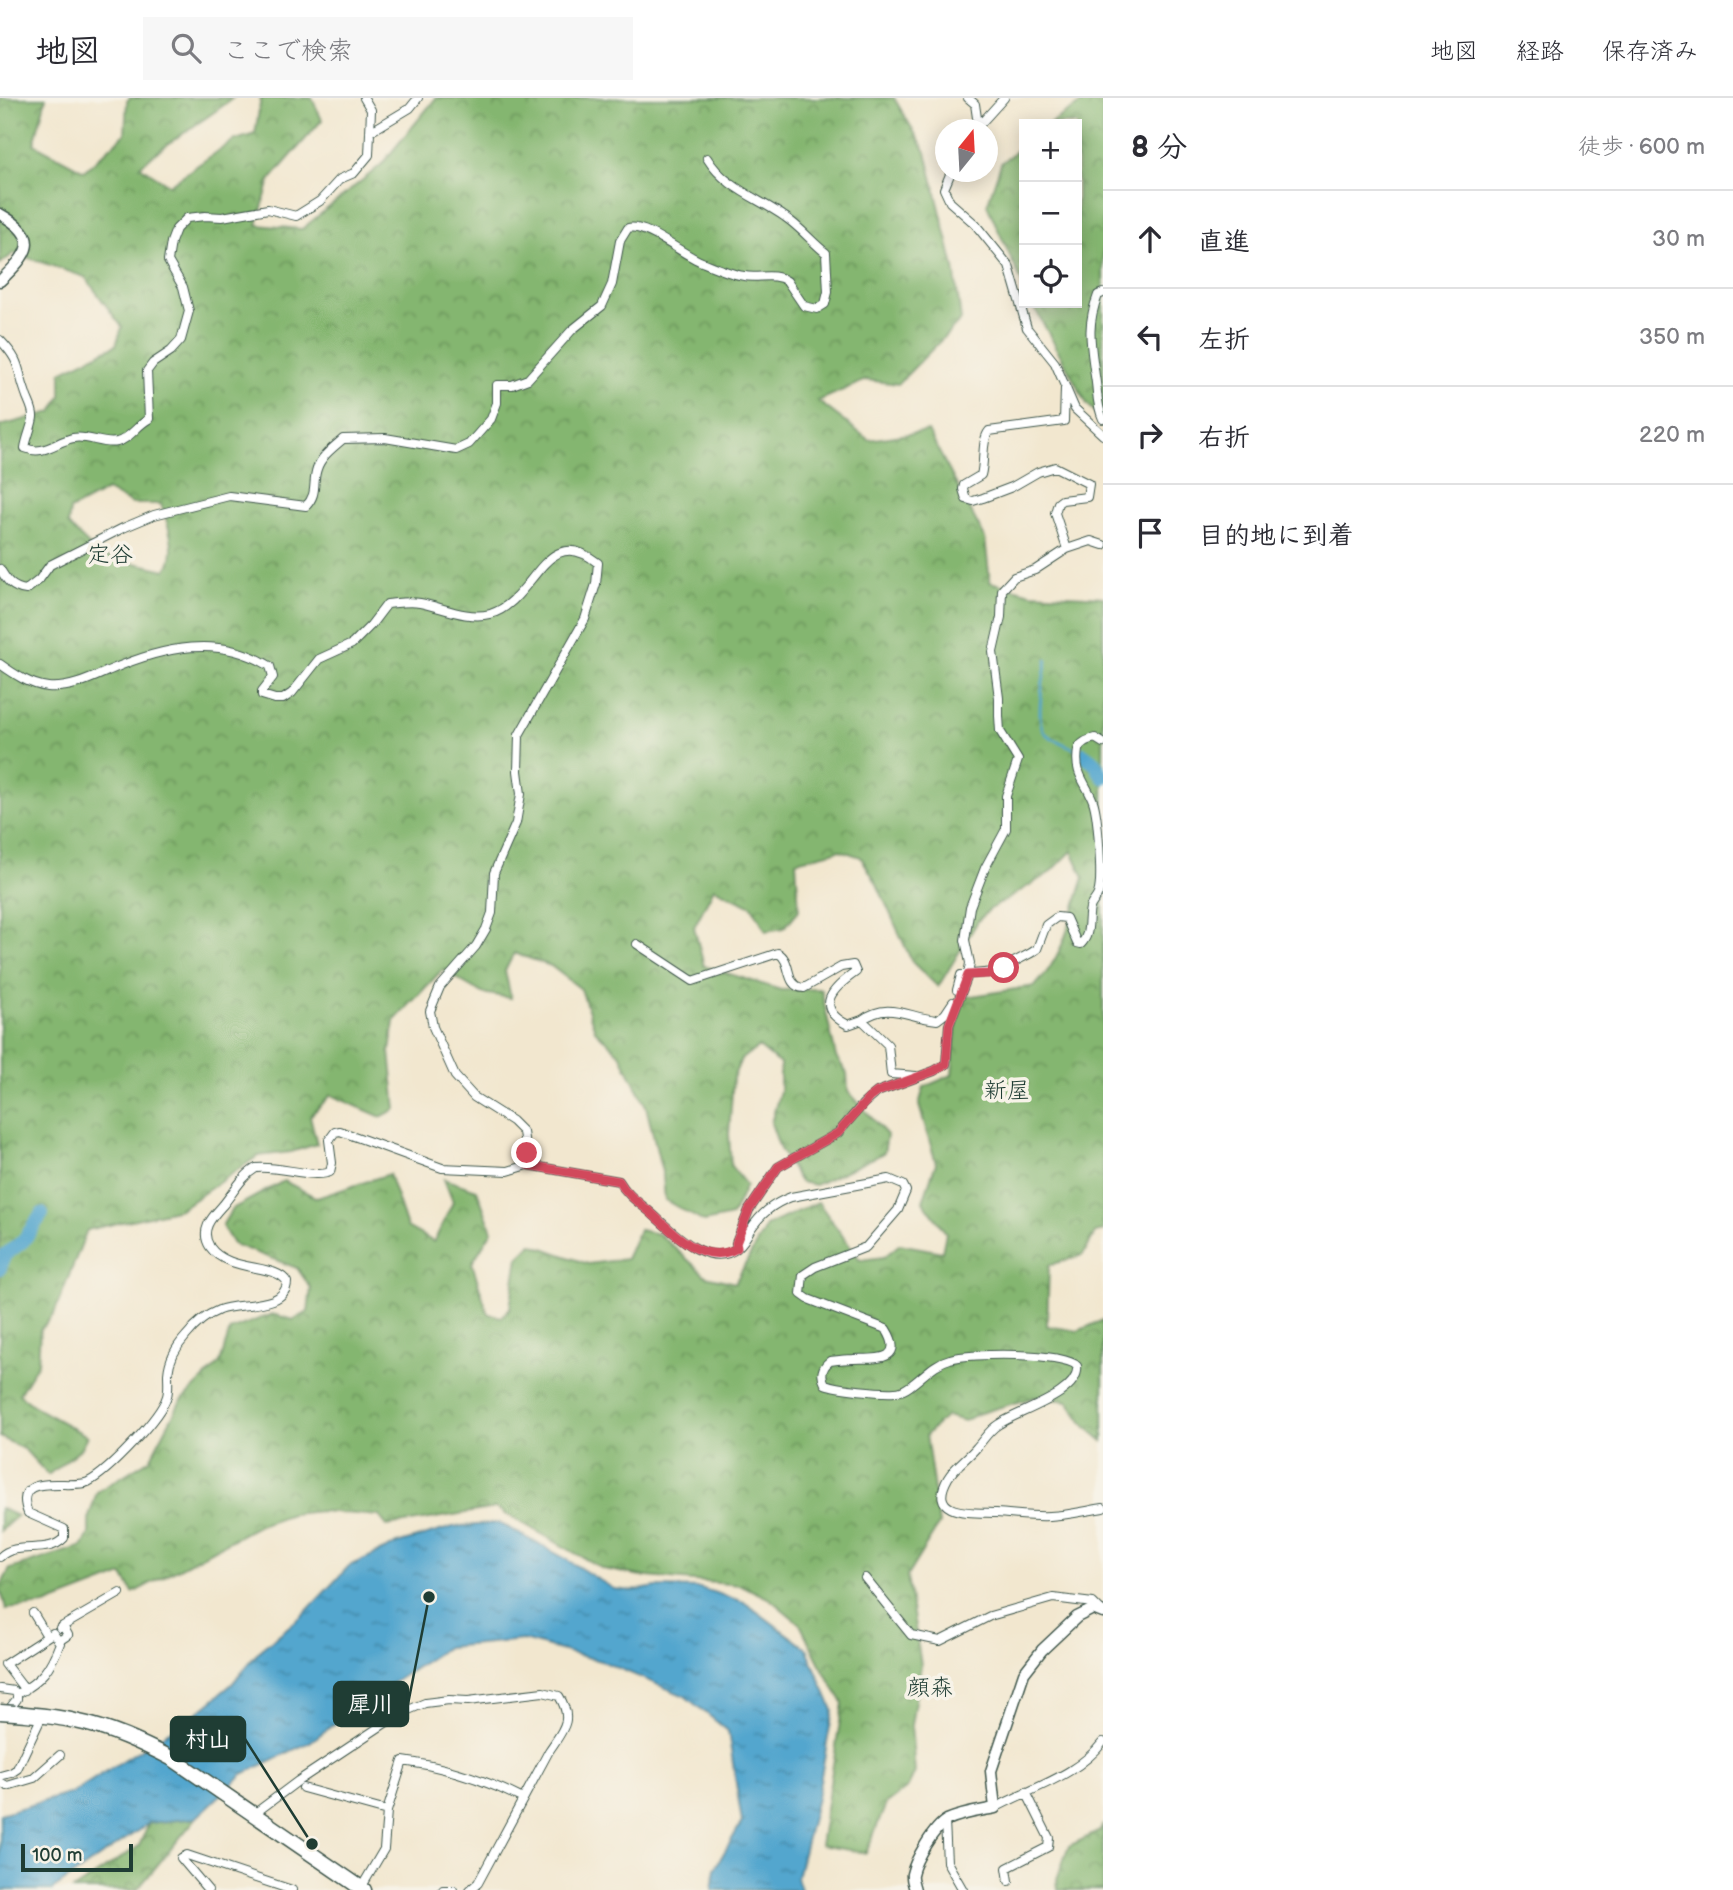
<!DOCTYPE html>
<html lang="ja">
<meta charset="utf-8">
<style>
:root{--surface:#fff;--page:#f7f7f7;--text:#2b2b33;--muted:#7c7c81;--line:#e1e1e2}
body{margin:0;font-family:"Balsamiq Sans","Klee One",sans-serif;background:var(--page);color:var(--text)}
.controls{position:absolute;right:21px;top:21px;display:grid;overflow:hidden;border-radius:0px;box-shadow:0 4px 18px #0003}
.controls button{width:63px;height:63px;display:grid;place-items:center;padding:0;border:0;border-bottom:2px solid var(--line);background:var(--surface);color:var(--text);font:35px sans-serif}
.compass{position:absolute;left:935px;top:21px;width:63px;height:63px;border-radius:50%;background:var(--surface);box-shadow:0 4px 18px #0003;rotate:18deg}
.scale{position:absolute;left:21px;bottom:18px;width:112px;box-sizing:border-box;padding-left:7px;border:4px solid #1f3d34;border-top:0;font-size:19px;line-height:24px;white-space:nowrap;color:#1f3d34;-webkit-text-stroke:5px #f7f3e8;paint-order:stroke}
.stop{position:absolute;width:21px;height:21px;margin:-16px;border:5px solid #d1495b;border-radius:50%;background:#fff}
.stop.end{background:#d1495b;border-color:#fff;box-shadow:0 2px 7px #0008}
.list{margin:0;padding:0;list-style:none}
h2{display:flex;justify-content:space-between;align-items:center;height:91px;margin:0;padding:0 28px;font-size:30px}
h2 small{font-size:23px;font-weight:400;color:var(--muted)}
.list li{display:grid;grid-template-columns:46px 1fr auto;gap:21px;align-items:center;box-sizing:border-box;height:98px;padding:0 28px;border-top:2px solid var(--line)}
.list b{display:block;font-size:26px;white-space:nowrap}
.list em{font-size:23px;font-style:normal;color:var(--muted)}
.icon{flex:none;width:38px;height:38px;fill:none;stroke:currentColor;stroke-width:2;stroke-linecap:round;stroke-linejoin:round}
.map{position:relative;flex:none;width:1103px;height:1792px;overflow:hidden}
header{display:flex;align-items:center;gap:42px;box-sizing:border-box;height:98px;padding:0 35px;background:var(--surface);border-bottom:2px solid var(--line)}
header strong{font-size:33px}
nav{display:flex;gap:38px;margin-inline-start:auto;font-size:24px}
.search{width:490px;height:63px;background:var(--page);display:flex;align-items:center;gap:18px;box-sizing:border-box;padding:0 24px;border-radius:0px;color:var(--muted);font-size:26px}
main{display:flex}
aside{flex:1;background:var(--surface)}
.map>svg:first-child{display:block}
.forest{fill:url(#forest-crowns);stroke:#527a52;stroke-width:2;fill-rule:evenodd}
.water{fill:url(#water-ripples);stroke:#387281;stroke-width:2}
.lines{fill:none;stroke-linecap:round;stroke-linejoin:round}
.stream{stroke:#52a6ce;stroke-width:2.5}
.river{stroke:#52a6ce;stroke-width:14}
.minor-casing{stroke:#3f564b;stroke-width:10}
.tertiary-casing{stroke:#3f564b;stroke-width:13}
.trunk-casing{stroke:#3f564b;stroke-width:17}
.minor{stroke:#fff;stroke-width:8}
.tertiary{stroke:#fff;stroke-width:10}
.trunk{stroke:#fff;stroke-width:14}
.trunk-bridge-casing{stroke:#3f564b;stroke-width:17;stroke-linecap:butt}
.trunk-bridge{stroke:#fff;stroke-width:14}
.route{stroke:#d1495b;stroke-width:9}
.labels{text-anchor:middle;dominant-baseline:central;stroke-width:7;stroke-linejoin:round;paint-order:stroke}
.neighbourhood-label{font-size:23px;fill:#1f3d34;stroke:#f7f3e8}
.leader{fill:none;stroke:#1f3d34;stroke-width:2.5}
.callout-dot{fill:#1f3d34;stroke:#f7f3e8;stroke-width:2.5}
.callout{fill:#1f3d34;stroke:#1f3d34;stroke-width:2.5}
.callout-label{font-size:23px;text-anchor:middle;font-weight:bold;fill:#fff}
</style>
<header>
<strong>地図</strong>
<div class="search"><svg class="icon" aria-label="search" viewBox="0 0 24 24"><circle cx="10" cy="10" r="6"/><path d="M15 15l6 6"/></svg>ここで検索</div>
<nav><a>地図</a><a>経路</a><a>保存済み</a></nav>
</header>
<main>
<div class="map">
<svg width="1103" height="1792" viewBox="0 0 1103 1792">
<defs>
<pattern id="forest-crowns" width="20" height="18" patternUnits="userSpaceOnUse" patternTransform="scale(1.75)"><rect width="20" height="18" fill="#84b66f"/><path d="M2 6a3 3 0 1 1 6 0M12 15a3 3 0 1 1 6 0" fill="none" stroke="#6b955c"/></pattern>
<pattern id="water-ripples" width="26" height="14" patternUnits="userSpaceOnUse" patternTransform="scale(1.75)"><rect width="26" height="14" fill="#52a6ce"/><path d="M2 4q2-2 4 0t4 0M15 11q2-2 4 0t4 0" fill="none" stroke="#4388a8"/></pattern>
</defs>
<rect width="100%" height="100%" fill="#f7f3e8"/>
<filter id="ink" filterUnits="userSpaceOnUse"><feTurbulence type="fractalNoise" baseFrequency=".0143" numOctaves="2"/><feDisplacementMap in="SourceGraphic" scale="14" xChannelSelector="R" yChannelSelector="G"/><feConvolveMatrix kernelMatrix="1 2 1 2 8 2 1 2 1" color-interpolation-filters="sRGB"/></filter>
<filter id="wash" filterUnits="userSpaceOnUse"><feTurbulence type="fractalNoise" baseFrequency=".00686" numOctaves="4" result="noise"/><feDisplacementMap in="SourceGraphic" scale="28" xChannelSelector="R" yChannelSelector="G"/><feGaussianBlur stdDeviation="1.57" result="paint"/><feColorMatrix in="noise" values="0 0 0 0 0 0 0 0 0 0 0 0 0 0 0 0 0 1.4 0 .05"/><feComposite in="paint" operator="in"/></filter>
<g filter="url(#wash)">
<rect width="100%" height="100%" fill="#f2e7cf"/>
<path class="forest" d="M0,0H46L34,46L84,73L125,36L127,3L130,0H233C203,24 169,42 140,68L169,87L233,43L255,36L261,0H312L322,22L270,82L257,127L302,131L381,67L436,0H894L926,54L954,169L961,222L898,286L866,282L818,303L869,342L928,333L985,440L990,484L1031,495L1103,499V1133L1095,1135L1083,1157L1049,1167L1047,1228L1078,1233L1103,1222V1343L1085,1328L1068,1303L1035,1299L977,1316L965,1323L946,1318L926,1337L939,1426L907,1478L921,1567L911,1627L915,1674L908,1689L886,1706L866,1755L820,1747L843,1605L822,1570L800,1526L770,1501L741,1487L647,1479L603,1471L496,1410L387,1428L379,1418L321,1413L291,1416L259,1427L133,1495L123,1477L45,1507L6,1511L0,1489L10,1471L83,1448L89,1436V1419L97,1394L150,1361L180,1304L220,1265L230,1232L272,1216L294,1222L308,1214L311,1190L297,1170L233,1146L222,1128L232,1111L284,1083L317,1100L389,1076L407,1129L434,1144L453,1104L444,1081L477,1092L492,1133L472,1165L488,1216L502,1219L510,1210L518,1159L532,1146L588,1166L626,1161L639,1132L659,1136L706,1178L735,1185L766,1128L818,1104L860,1162L884,1159L900,1146L942,1154L946,1135L923,1103L936,1065L919,1007L924,989L952,977L959,900L1035,888C1064,860 1072,816 1084,779L1072,753L1051,774L989,812L978,823L938,889L912,864L877,786L861,759L840,752L796,763L799,812L784,830L766,833L752,808L714,790L694,829L704,868L781,892L821,891L836,959L847,975L848,993L887,1037L884,1055L815,1087L800,1084L780,1051L771,1025L780,993V966L759,949L741,961L733,980L729,1036L731,1068L746,1087L732,1118L704,1124L665,1102L663,1078L646,1008L620,956L595,932L581,891L551,868L514,855L505,873L511,900L482,895L442,872L394,923L390,954L396,1011L381,1019L331,997L310,1018L317,1046L291,1054L258,1058L180,1111L87,1132L54,1216L40,1232L38,1265L19,1296L38,1311L87,1338L80,1351L48,1377L25,1352L0,1339V328L52,314L61,298V274L116,247L122,229L85,179L14,155L0,166ZM107,392L132,406H161C168,427 179,452 166,472L99,457L68,427L70,412Z
M1085,0H1103V322L1087,306L1032,205H1077V26H1049L1083,4Z
M1024,46V189L987,107L1001,65Z
M0,1410L17,1418L0,1433Z
M196,1720L137,1792H73L139,1748L149,1725Z
M1103,1726V1792H1058L1057,1781L1069,1748L1100,1733Z"/>
<path class="water" d="M499,1425L559,1457L614,1491L633,1493L656,1489L700,1490L744,1504L807,1551L833,1612L817,1700L797,1779L801,1792H712L715,1770L742,1724L728,1633L685,1598L604,1564L523,1542L447,1549L365,1603L310,1644L243,1676L196,1720L149,1725L52,1792H0V1716L72,1695L196,1616L232,1586L261,1551L302,1518L349,1468L397,1446L453,1429Z"/>
<g class="lines">
<path class="stream" d="M1047,562C1044,577 1034,623 1045,635C1052,642 1066,646 1075,651"/>
<path class="river" d="M1083,656L1094,664L1103,679
M0,1170L5,1157L23,1143L42,1116"/>
</g>
</g>
<g filter="url(#ink)">
<g class="lines">
<g class="minor-casing">
<path id="minor" d="M968,0L975,6L978,27
M975,32L1004,0
M370,34L410,10L418,0
M951,74L944,91L950,104L975,126L1009,168L1027,230L1055,265L1075,311L1103,337
M1103,195L1098,197C1086,228 1091,247 1095,278C1098,294 1096,306 1103,321
M0,242C22,265 16,269 26,296C28,303 33,310 33,318C34,323 26,341 25,350C44,358 55,344 73,340C88,337 102,347 117,344C130,341 137,327 149,321L147,273L153,265L171,253L181,242L189,213L183,189L168,163L171,144L176,131L187,120L205,118L222,119L268,111L296,118L320,103L340,81L354,75L369,57L371,12L364,0
M1065,290L1064,323L989,333C981,343 985,363 981,377L964,387L963,391L966,401L973,403L983,400L1012,389L1038,374L1055,369L1089,386L1087,399L1062,402L1058,405L1055,415L1067,451
M0,471C7,483 12,490 26,492L39,482L50,467L123,430L154,417L229,398L306,408C318,396 312,385 317,371C321,358 334,349 343,341L385,340L456,352L469,346L491,321L497,305V287H512L528,281L572,232L602,208L612,186L620,143L628,130C646,125 683,157 702,164C714,169 730,176 744,178C759,181 773,174 787,183L804,208L817,211L825,206L828,194L826,155C812,144 800,129 785,119C758,100 725,90 707,60
M0,566C14,576 30,587 48,589C70,591 92,580 110,572C163,549 219,536 270,568L273,579L262,593V597L275,601H283L292,595L319,561L352,546L371,527L387,506C398,505 409,503 420,505C442,509 467,522 490,516C535,504 544,422 598,465L596,486L585,521L519,637L518,673L521,696L516,725L494,775L492,815L486,831L476,848L440,889L430,913L433,929L455,978L474,999L512,1023L523,1034L528,1067
M637,846L693,883L778,855C793,863 784,889 804,890L841,869L853,867L856,874C833,890 813,909 848,927L862,922L888,947L891,976L916,978
M957,892L961,877L995,874L1031,855L1037,851L1046,827L1057,819L1066,820L1077,845L1081,846C1091,836 1087,823 1090,810C1091,805 1096,802 1098,796C1103,783 1098,717 1093,703C1086,684 1074,677 1078,652C1080,644 1088,642 1095,640L1103,645
M862,922C889,902 908,920 937,922L945,916L953,904
M737,1150L736,1145L749,1112L778,1069L838,1035L863,1006L877,994L934,973L946,966L949,927L968,877L970,865L965,842L970,809L985,770L1006,731V698L1018,662L1000,633L999,618V600L993,554L1001,519L1002,492L1014,479L1035,472L1067,451L1091,443L1103,447
M0,1459C17,1442 47,1458 64,1440V1431L28,1415C11,1372 71,1392 88,1384C108,1374 161,1319 167,1298C169,1291 168,1283 168,1276C169,1262 176,1249 186,1238C194,1228 206,1217 219,1212C238,1204 286,1212 287,1184C277,1165 228,1175 210,1149C199,1132 212,1119 223,1107C233,1095 242,1078 256,1070C277,1067 314,1081 330,1074L332,1065L329,1042L335,1034L340,1033L442,1070L508,1073L528,1067L619,1083C627,1097 637,1103 649,1113C670,1131 708,1173 737,1150C743,1145 747,1138 750,1132C761,1116 772,1106 791,1099L889,1081L903,1087L906,1093L898,1112L866,1149L815,1169L803,1177L801,1196L808,1201L886,1231C907,1265 873,1260 853,1261C846,1261 838,1262 830,1263C822,1269 820,1277 825,1286C838,1291 881,1295 895,1294C900,1294 906,1291 910,1288C923,1279 934,1265 950,1261C970,1255 1063,1254 1077,1268C1081,1296 1018,1313 999,1326C989,1332 985,1340 977,1349C968,1360 956,1367 948,1380C926,1419 973,1414 996,1415C1014,1416 1032,1419 1050,1418C1068,1417 1085,1413 1103,1410
M865,1480L911,1537L940,1543L990,1518L1053,1500L1093,1505L1101,1513
M33,1515L47,1538
M63,1528L120,1495
M59,1543L68,1537L63,1528L60,1530
M0,1591L14,1593L17,1596V1601L7,1614
M17,1596C42,1582 50,1571 60,1545L53,1535L5,1566L25,1592
M0,1678L11,1675L17,1671L42,1618
M0,1684L7,1688L34,1680L60,1657
M303,1690L387,1713
M995,1710C1031,1690 1077,1678 1103,1644
M254,1716L298,1683L399,1616L425,1605L449,1602L468,1603L543,1594L559,1598C574,1622 563,1632 549,1653L478,1785L470,1792
M945,1723L947,1764L963,1792
M1009,1783L1007,1770L1048,1749L1049,1740L1026,1694
M361,1790L384,1751L387,1713L403,1663C447,1669 484,1681 523,1701
M208,1792L181,1760L187,1757L292,1792
M443,1792H453"/>
</g>
<g class="tertiary-casing">
<path id="tertiary" d="M0,116C43,140 28,156 0,183
M915,1792C914,1787 911,1781 912,1776C915,1762 934,1729 947,1722C962,1715 979,1713 995,1710L991,1673L1024,1575L1042,1552L1077,1519L1093,1511L1103,1515"/>
</g>
<g class="trunk-casing">
<path id="trunk" d="M15,1615C35,1617 56,1618 75,1623C110,1630 142,1645 173,1661L364,1792"/>
</g>
<use href="#minor" class="minor"/>
<use href="#tertiary" class="tertiary"/>
<use href="#trunk" class="trunk"/>
<g class="trunk-bridge-casing">
<path id="trunk-bridge" d="M0,1614L15,1615"/>
</g>
<use href="#trunk-bridge" class="trunk-bridge"/>
</g>
</g>
<g class="lines" filter="url(#ink)">
<path class="route" d="M527,1055L528,1067L619,1083C627,1097 638,1104 650,1114C674,1135 703,1169 737,1150L736,1145L749,1112L778,1069L838,1035L869,1000L877,994L934,973L946,966L949,927L968,877L988,876L1004,870"/>
</g>
<g class="labels">
<g class="neighbourhood-label">
<text x="110" y="457">定谷</text>
<text x="1007" y="993">新屋</text>
<text x="930" y="1590">顔森</text>
</g>
</g>
<path class="leader" d="M429 1499L408 1606M312 1746L245 1641"/>
<g class="callout-dot">
<circle cx="429" cy="1499" r="7"/>
<circle cx="312" cy="1746" r="7"/>
</g>
<g class="callout">
<rect x="334" y="1584" width="74" height="44" rx="7"/>
<rect x="171" y="1619" width="74" height="44" rx="7"/>
</g>
<g class="callout-label">
<text x="371" y="1614">犀川</text>
<text x="208" y="1649">村山</text>
</g>
</svg>
<div class="controls">
<button>+</button>
<button>−</button>
<button><svg class="icon" aria-label="locate" viewBox="0 0 24 24"><circle cx="12" cy="12" r="6"/><path d="M12 2v4M12 18v4M2 12h4M18 12h4"/></svg></button>
</div>
<svg class="compass" viewBox="-18 -18 36 36"><path d="M0-13l5 13h-10z" fill="#e53935"/><path d="M0 13l5-13h-10z" fill="#7c7c81"/></svg>
<div class="scale">100 m</div>
<div class="stop" style="left:1004px;top:870px"></div>
<div class="stop end" style="left:527px;top:1055px"></div>
</div>
<aside>
<h2>8 分<small>徒歩 · 600 m</small></h2>
<ul class="list">
<li><svg class="icon" aria-label="ahead" viewBox="0 0 24 24"><path d="M12 20V5M6 11l6-6 6 6"/></svg><div><b>直進</b></div><em>30 m</em></li>
<li><svg class="icon" aria-label="left" viewBox="0 0 24 24"><path d="M17 20v-9H6M10 6l-5 5 5 5"/></svg><div><b>左折</b></div><em>350 m</em></li>
<li><svg class="icon" aria-label="right" viewBox="0 0 24 24"><path d="M7 20v-9h11M14 6l5 5-5 5"/></svg><div><b>右折</b></div><em>220 m</em></li>
<li><svg class="icon" aria-label="arrive" viewBox="0 0 24 24"><path d="M6 21V4h12l-3 4 3 4H6"/></svg><div><b>目的地に到着</b></div></li>
</ul>
</aside>
</main>
